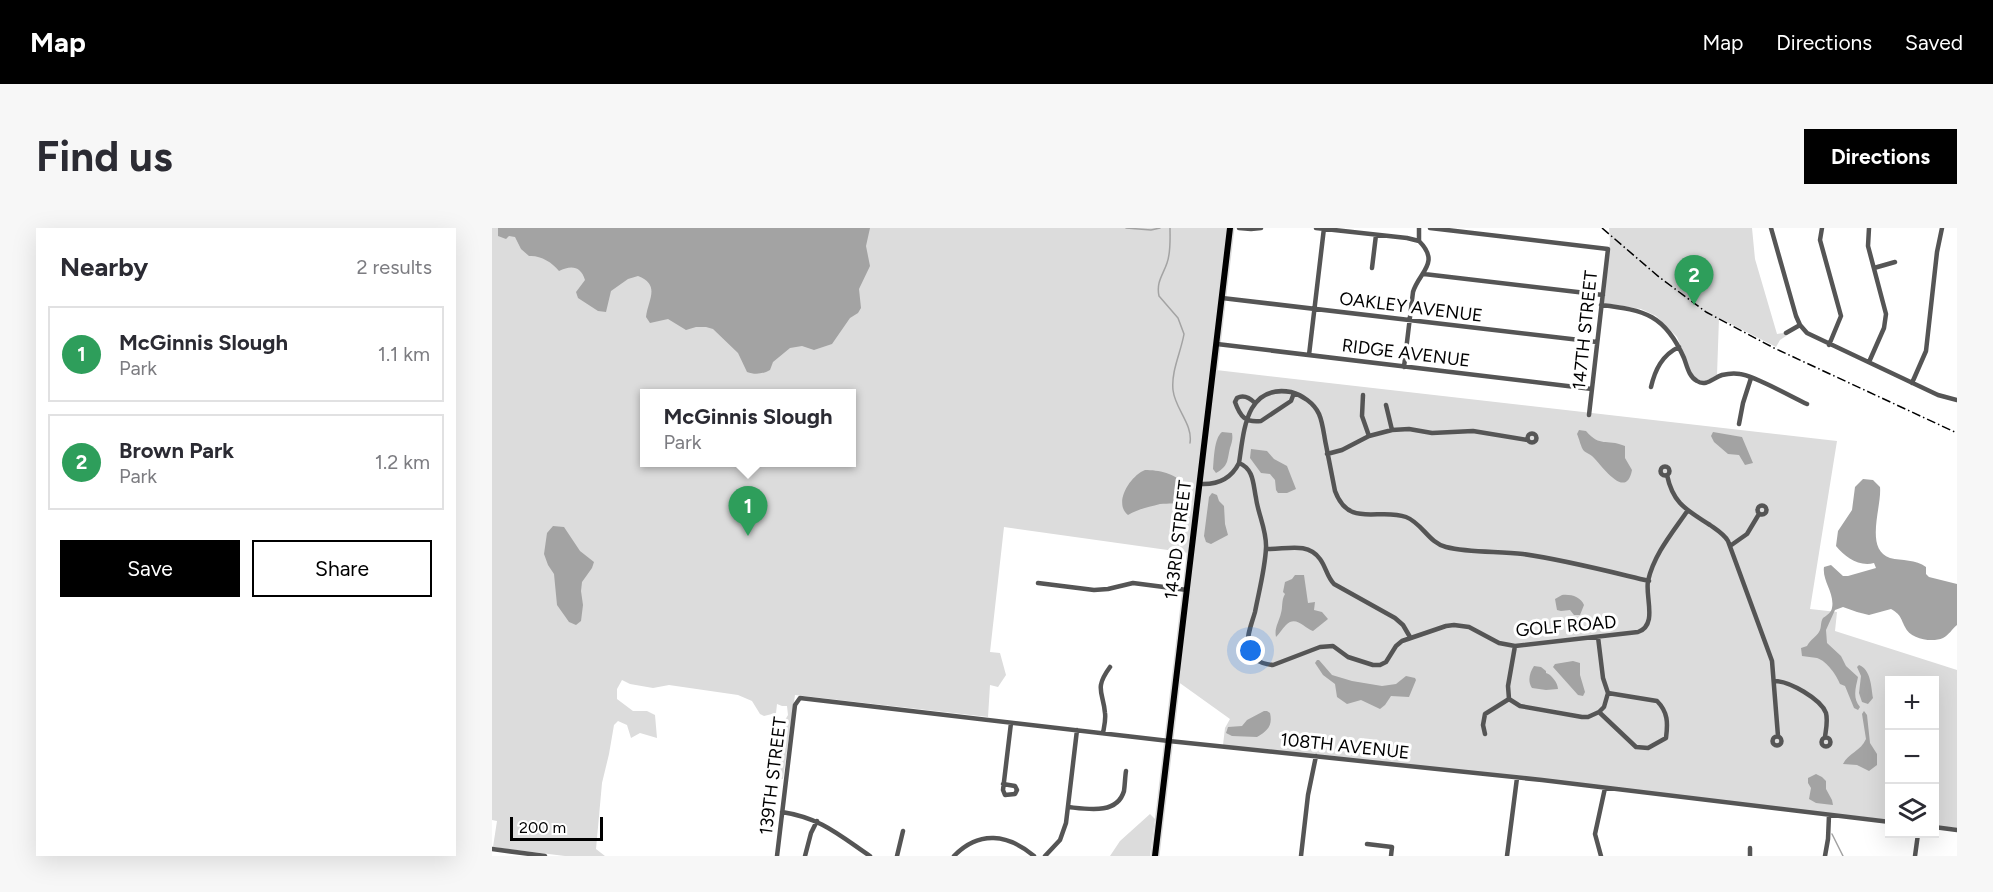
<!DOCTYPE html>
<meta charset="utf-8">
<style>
:root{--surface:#fff;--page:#f7f7f7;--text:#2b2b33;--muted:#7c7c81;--line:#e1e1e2;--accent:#000}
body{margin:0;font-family:Figtree,sans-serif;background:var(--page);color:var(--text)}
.controls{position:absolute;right:18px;bottom:18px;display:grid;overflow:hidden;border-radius:0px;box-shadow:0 6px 24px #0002}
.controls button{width:54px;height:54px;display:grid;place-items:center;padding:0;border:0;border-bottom:2px solid var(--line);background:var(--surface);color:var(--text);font:30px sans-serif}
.scale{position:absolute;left:18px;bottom:15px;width:93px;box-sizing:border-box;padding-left:6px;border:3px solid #000;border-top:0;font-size:16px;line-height:21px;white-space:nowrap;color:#000;-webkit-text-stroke:4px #fff;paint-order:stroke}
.you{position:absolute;left:759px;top:423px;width:21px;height:21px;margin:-15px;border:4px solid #fff;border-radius:50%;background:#1a73e8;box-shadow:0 0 0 9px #1a73e833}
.badge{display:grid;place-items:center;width:39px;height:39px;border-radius:50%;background:var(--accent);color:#fff;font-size:20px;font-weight:700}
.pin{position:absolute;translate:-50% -50px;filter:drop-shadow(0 2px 3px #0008)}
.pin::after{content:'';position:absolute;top:32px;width:21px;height:18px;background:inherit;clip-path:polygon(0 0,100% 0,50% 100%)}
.popup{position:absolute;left:148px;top:161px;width:216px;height:78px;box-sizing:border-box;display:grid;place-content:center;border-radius:0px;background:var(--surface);filter:drop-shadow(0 2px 4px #0005);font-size:20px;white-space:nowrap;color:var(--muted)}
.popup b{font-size:22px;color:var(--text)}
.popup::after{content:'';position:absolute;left:50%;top:100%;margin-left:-12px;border:12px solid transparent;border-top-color:var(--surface)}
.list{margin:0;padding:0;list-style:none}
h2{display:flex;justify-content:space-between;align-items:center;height:78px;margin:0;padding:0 24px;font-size:26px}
h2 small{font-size:20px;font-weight:400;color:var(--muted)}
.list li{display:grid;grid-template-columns:39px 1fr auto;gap:18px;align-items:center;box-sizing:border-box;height:96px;margin:0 12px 12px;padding:0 12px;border:2px solid var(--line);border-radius:0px}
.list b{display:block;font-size:22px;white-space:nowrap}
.list p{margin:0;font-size:20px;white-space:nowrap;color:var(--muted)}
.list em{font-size:20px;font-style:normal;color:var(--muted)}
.actions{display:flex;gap:12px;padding:18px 24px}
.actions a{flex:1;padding:14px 0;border:2px solid var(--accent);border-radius:0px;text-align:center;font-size:21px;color:var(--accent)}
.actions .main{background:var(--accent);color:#fff}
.icon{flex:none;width:33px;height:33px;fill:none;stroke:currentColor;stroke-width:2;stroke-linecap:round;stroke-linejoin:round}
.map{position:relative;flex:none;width:1465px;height:628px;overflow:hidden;border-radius:0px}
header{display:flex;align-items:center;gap:36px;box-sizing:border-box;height:84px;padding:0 30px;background:var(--accent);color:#fff}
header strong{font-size:28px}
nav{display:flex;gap:33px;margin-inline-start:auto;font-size:21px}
.intro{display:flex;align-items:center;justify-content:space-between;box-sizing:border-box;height:144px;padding:0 36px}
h1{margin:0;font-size:42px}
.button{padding:15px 27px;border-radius:0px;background:var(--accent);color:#fff;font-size:21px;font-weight:700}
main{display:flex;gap:36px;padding:0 36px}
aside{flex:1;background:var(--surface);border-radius:0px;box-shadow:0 6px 24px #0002}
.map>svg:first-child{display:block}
.green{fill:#dcdcdc;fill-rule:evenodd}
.water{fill:#a3a3a3}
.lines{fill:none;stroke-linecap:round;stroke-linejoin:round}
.stream{stroke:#a3a3a3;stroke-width:1.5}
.major-casing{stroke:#dbdbdb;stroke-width:9}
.minor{stroke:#555;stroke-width:4.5}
.major{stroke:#000;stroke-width:6}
.rail{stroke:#000;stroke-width:1.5;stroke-dasharray:9 3 1.5 3;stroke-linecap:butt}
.labels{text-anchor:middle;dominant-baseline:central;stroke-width:6;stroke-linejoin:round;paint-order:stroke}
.street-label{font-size:18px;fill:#000;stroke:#fff}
</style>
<header>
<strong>Map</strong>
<nav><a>Map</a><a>Directions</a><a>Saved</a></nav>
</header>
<div class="intro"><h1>Find us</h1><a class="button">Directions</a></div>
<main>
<aside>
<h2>Nearby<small>2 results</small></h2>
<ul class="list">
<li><span class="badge" style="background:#2e9e5b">1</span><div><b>McGinnis Slough</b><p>Park</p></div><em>1.1 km</em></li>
<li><span class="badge" style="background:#2e9e5b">2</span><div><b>Brown Park</b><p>Park</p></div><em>1.2 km</em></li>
</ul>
<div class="actions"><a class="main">Save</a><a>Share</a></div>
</aside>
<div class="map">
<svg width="1465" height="628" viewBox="0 0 1465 628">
<rect width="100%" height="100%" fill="#fff"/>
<path class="green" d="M0,0H734L697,325L512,299L498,424L508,425L514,447L506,459L498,457L496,489L303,467L291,551H285L284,549L290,520L288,518C289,509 296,501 293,492L296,487L295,478H290L285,476L284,485L272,488L268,486L260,473L246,467L177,457L161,460L138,456L130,452L125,461V471L141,483H155L163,487L165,510L148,505L139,510L135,497L126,493L122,497L117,526L110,555L104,621L113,628H73L1,619L5,593L0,592ZM152,166H360V234H152Z
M1117,0H1260L1263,31L1285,106L1292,105L1294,108L1288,112L1284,119L1227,90L1225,147L1214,153H1209L1200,147L1185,109L1164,88L1149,81L1112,75L1118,13Z
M724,142L1345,213L1318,381L1345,384L1343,403L1465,442V600L1443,598L1442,452H1398L1397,592L731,517L733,500L738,491L685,453Z
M658,586L663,591L658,628H618L628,613Z"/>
<path class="water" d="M6,0H378L374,18L378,38L367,61L369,80L366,85L358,90L340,116L322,122L310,118L298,120L281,134L278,142C271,146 263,147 255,144L246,125L221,101L214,99H204L194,102L176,91L158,95L154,89C156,72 169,57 146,48L136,51L119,63L114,84L106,83L86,70L84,64L93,52C89,38 79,37 67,43C60,34 48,27 37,28L29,21L23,9L17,8L14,11L6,8Z
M1087,202L1094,203C1109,220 1113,210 1133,218V230L1140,242C1134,274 1109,236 1100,228C1098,226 1094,225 1092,223C1089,220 1087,210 1085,206Z
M730,204L740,205C741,211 740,214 738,220C735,232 737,238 724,245L721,241C722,231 722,210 730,204Z
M1221,204L1250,209L1261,235L1253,237L1247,227L1236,226L1222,214L1219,208Z
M759,221L775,223L782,231L795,238L804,261L795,265H786L784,262L783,252L778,246L769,245L758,230Z
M653,242C666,242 684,245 692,257L691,272C684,277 677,275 668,276C657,279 646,281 636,287C621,275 638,248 653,242Z
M1371,251L1381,252L1388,259C1390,279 1372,321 1398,330C1410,333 1424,331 1434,339V346L1437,349L1465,356V397C1460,401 1457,407 1451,410C1440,415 1418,411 1413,399C1408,389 1409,387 1399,381L1377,387L1365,384L1351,379L1343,382L1334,402L1335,415L1349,428L1354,438L1366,449C1364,459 1360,470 1368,479L1366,482L1362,480L1353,458L1348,456C1345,448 1335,433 1325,430C1320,429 1315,429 1310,428L1309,420L1315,418C1319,411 1324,409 1327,404C1330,399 1328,395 1331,390C1335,387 1339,385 1340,380C1343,365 1330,353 1332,339L1339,337L1351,348H1356L1384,340L1382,335C1367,339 1353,329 1344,318L1346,303L1360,282L1363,259Z
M720,265L725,267L727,273L732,278L733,296L736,307L719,316L714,314L712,308L717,269Z
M61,298L72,299L88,323L102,334L100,340L90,354L89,363L91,377L89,393L84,397L77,394L65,377L62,346L56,337L52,326L55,305Z
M803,347H812L816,375L823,374L822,382L830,384L836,391L821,403C812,400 804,387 794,397C790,401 788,405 784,409C782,400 787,394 789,385C791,379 789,373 793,366L791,364L793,354L800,351Z
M1070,367C1079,366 1089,369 1092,377L1088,387H1082L1078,382L1069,383L1065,382L1063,371Z
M825,432H827L840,447L860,453L890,458L904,456L914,448L923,450L924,452L917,469L899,468L893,477L888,481L869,472L855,476L845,469L843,456L831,447L823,435Z
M1081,433L1088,435V447L1093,464L1091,468L1086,467L1061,439L1063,436Z
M1367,437C1379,442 1379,458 1381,470L1376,476L1370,474L1367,465L1369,448L1365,439Z
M1042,438L1049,439L1054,443V445C1059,446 1066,455 1066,461L1054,462L1040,460C1035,453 1038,444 1042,438Z
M772,483H775L778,485C781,498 775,503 765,509L740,508L734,505L736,499L750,498L755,492Z
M1372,483L1375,487L1378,515L1385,526V537L1377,543L1365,537L1351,536C1356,525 1369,523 1374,511L1370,486Z
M1324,546L1330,549L1334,553V561L1340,572L1341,577L1324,575L1317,571L1319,560L1316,555V550Z"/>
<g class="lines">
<path class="stream" d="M634,0L659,2L668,0
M678,0C678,12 679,24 675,35C671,47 664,54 667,68L686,90L692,106C689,124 679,143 681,162C683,181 701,196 698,215
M1340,606L1351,628"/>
<g class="major-casing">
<path id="major" d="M663,628L738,0"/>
</g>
<path class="minor" d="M747,0L759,1L769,0
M824,0L915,10L927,13
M938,0L1116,21L1097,187
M1279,0L1304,88L1308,97L1315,105L1446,167L1465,172
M1330,0L1328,12L1349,88L1337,117
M880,40L884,7
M1382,40L1403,34
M932,46L1111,67
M730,70L1105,114
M1109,77C1153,82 1173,87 1192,130C1195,138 1197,149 1205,153C1214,159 1221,150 1230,147C1234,146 1243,145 1248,146C1261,147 1300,169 1315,176
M1294,105L1308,97
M725,116L1100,161
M817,127L832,0
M1377,134L1392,100L1394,86L1376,18L1377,0
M912,139L921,64C927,44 949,35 927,13V0
M1420,155L1434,123L1445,24L1450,0
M1159,159C1163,142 1170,127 1187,119
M871,167L870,188L877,208
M763,175C758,170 752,166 745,170L743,174C748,188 753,195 769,193L799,173L802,165
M894,177L900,202
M1247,196L1251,175L1259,150
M1035.5 210a4.5 4.5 0 1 1 9 0a4.5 4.5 0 1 1-9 0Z
M835,226L850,222L877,208L900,202L917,201L940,205L981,203L1036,212
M747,235C762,241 761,256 764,270C766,286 775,303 774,320C773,341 767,363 763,384C760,395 754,408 756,420C759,432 771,436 781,437L828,419L841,418L856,429L881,437H888L894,434L904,418L910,413L954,398L962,397L977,399L1007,415L1023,418L1146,404C1166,397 1153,369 1156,353C1162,326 1181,304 1196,282
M1168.5 243a4.5 4.5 0 1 1 9 0a4.5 4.5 0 1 1-9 0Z
M1175,247C1181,276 1195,282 1218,297C1225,302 1232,306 1236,313L1280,433L1286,508
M708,256C726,257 739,251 747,235C752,204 753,156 799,164C810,167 822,175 827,186C831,195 832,208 834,217C837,233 840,248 843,263C857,301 887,279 914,289C930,295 937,315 954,319C978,325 1006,323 1031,326C1073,332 1115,343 1157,353
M1265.5 282a4.5 4.5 0 1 1 9 0a4.5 4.5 0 1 1-9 0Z
M1238,318L1255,306L1267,286
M774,321C793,322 815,313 828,331C834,339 835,349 842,356L903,390L911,397L918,409
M546,355L602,362L616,361L641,355L695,362
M1023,418L1016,458L1017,471L1028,478L1090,489H1096L1107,484L1112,479L1116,465L1111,450L1106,409
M1283,453C1297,453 1329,471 1334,485C1336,493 1334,501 1333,509
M1107,484L1144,519L1156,520L1174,510C1176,495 1176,484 1165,473L1116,465
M611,505C612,499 614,492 613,485C611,463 602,461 618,439
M993,506L991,497L993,486L1017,471
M1280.5 513a4.5 4.5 0 1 1 9 0a4.5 4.5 0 1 1-9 0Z
M1329.5 514a4.5 4.5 0 1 1 9 0a4.5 4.5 0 1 1-9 0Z
M511,556L523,558L525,562L523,566L513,567L511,562L519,495
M576,579C595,581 625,587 632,563C633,556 633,549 634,543
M290,584C329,590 347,607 378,628
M1442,599L1465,602
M875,616L900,619L899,628
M0,621L53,628
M285,628L303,477L308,470L677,513L1050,552L1398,594
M313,628L319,605L325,593
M405,628L411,603
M462,628C487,602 516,606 542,628
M553,628L568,612L574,595L585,502
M809,628L816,567L824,528
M1015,628L1025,550
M1109,628L1103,606L1113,560
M1258,628V620
M1333,628L1336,611L1337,587
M1423,628L1426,606"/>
<use href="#major" class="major"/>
<path class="rail" d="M1110,0L1167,49L1214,84L1282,120L1465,205"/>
</g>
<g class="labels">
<g class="street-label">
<text transform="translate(919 79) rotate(7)">OAKLEY AVENUE</text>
<text transform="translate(1093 102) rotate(-84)">147TH STREET</text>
<text transform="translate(914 125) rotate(7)">RIDGE AVENUE</text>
<text transform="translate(686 312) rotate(-83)">143RD STREET</text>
<text transform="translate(1074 398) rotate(-5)">GOLF ROAD</text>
<text transform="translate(853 518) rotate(6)">108TH AVENUE</text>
<text transform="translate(281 548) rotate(-83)">139TH STREET</text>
</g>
</g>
</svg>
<div class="controls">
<button>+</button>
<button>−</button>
<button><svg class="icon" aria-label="layers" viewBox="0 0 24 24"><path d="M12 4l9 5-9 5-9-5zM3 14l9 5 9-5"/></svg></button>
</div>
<div class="scale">200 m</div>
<div class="you"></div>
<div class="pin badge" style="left:256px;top:308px;background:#2e9e5b">1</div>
<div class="popup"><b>McGinnis Slough</b>Park</div>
<div class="pin badge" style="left:1202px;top:77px;background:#2e9e5b">2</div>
</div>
</main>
